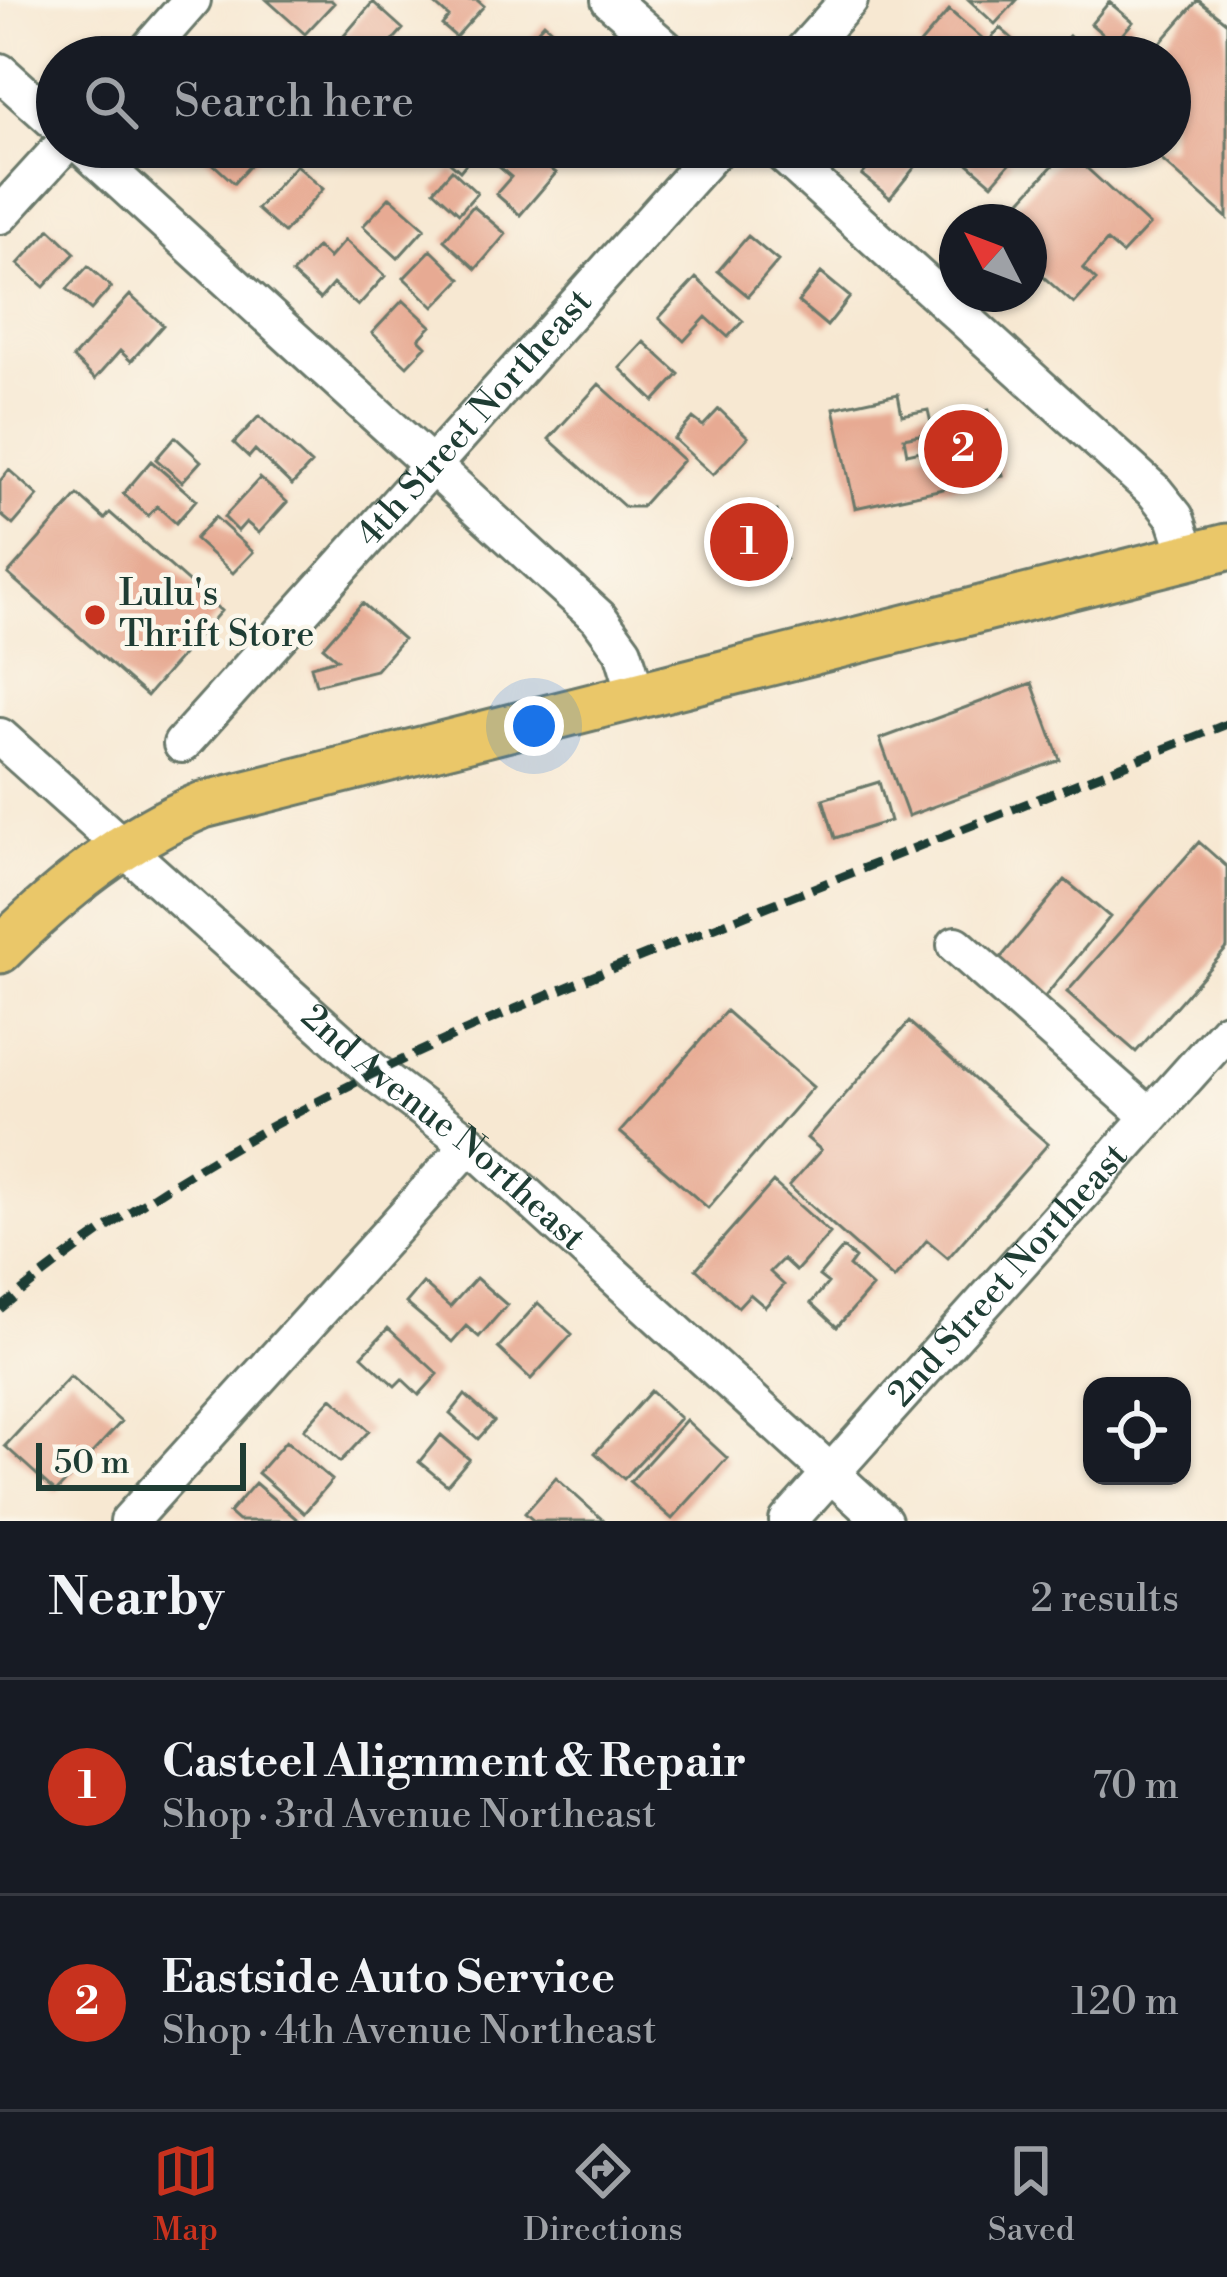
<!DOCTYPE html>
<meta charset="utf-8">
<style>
:root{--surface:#171b24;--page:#20242c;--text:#f1f3f6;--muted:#9ea1a6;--line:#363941;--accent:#c8321e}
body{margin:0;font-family:"Libre Bodoni",serif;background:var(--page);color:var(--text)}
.controls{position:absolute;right:36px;bottom:36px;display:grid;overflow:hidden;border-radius:24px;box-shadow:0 3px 9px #0004}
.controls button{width:108px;height:108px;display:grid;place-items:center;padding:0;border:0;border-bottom:3px solid var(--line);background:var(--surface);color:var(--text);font:60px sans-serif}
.compass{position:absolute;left:939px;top:204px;width:108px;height:108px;border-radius:50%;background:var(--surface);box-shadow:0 3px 9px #0004;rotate:312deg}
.scale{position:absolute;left:36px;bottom:30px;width:210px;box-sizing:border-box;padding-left:12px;border:6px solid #1f3d34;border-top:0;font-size:33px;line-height:42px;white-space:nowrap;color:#1f3d34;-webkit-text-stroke:9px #fbf7ec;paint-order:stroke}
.you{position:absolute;left:534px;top:726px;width:42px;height:42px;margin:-30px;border:9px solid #fff;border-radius:50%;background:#1a73e8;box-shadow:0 0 0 18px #1a73e833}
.badge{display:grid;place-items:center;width:78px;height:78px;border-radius:50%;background:var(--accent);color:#fff;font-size:39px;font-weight:700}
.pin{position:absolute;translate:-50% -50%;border:6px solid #fff;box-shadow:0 3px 12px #0006}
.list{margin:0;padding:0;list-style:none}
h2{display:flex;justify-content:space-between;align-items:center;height:156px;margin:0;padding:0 48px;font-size:51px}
h2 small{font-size:39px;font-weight:400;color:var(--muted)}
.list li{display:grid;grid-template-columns:78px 1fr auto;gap:36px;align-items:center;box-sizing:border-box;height:216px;padding:0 48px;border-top:3px solid var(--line)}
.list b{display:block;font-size:45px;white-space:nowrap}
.list p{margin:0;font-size:39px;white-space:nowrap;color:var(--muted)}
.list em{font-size:39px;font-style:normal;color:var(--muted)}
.icon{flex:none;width:66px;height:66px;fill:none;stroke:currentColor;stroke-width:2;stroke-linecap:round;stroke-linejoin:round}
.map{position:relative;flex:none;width:1227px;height:1521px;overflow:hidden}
.search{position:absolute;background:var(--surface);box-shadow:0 3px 9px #0004;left:36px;right:36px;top:36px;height:132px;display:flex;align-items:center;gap:30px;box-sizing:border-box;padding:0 42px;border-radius:66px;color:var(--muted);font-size:45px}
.sheet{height:588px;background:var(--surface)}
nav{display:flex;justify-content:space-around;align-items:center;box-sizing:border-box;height:168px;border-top:3px solid var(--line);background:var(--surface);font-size:33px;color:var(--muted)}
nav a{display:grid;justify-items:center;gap:6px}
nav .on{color:var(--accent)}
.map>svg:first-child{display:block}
.building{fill:#e7aa93}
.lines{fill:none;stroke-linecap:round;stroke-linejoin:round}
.minor-casing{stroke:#6b796b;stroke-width:42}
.major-casing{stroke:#6b796b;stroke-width:51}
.minor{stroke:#fff;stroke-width:36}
.major{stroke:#eac769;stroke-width:45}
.rail{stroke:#1f3d34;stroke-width:9;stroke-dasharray:18 9;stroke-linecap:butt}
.poi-dot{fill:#c8321e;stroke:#fbf7ec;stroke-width:4.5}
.labels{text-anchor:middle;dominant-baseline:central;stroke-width:9;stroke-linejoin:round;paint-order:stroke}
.street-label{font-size:36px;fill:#1f3d34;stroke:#fbf7ec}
.poi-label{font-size:36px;fill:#1f3d34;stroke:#fbf7ec;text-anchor:start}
</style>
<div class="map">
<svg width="1227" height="1521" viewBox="0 0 1227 1521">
<rect width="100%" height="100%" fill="#fbf7ec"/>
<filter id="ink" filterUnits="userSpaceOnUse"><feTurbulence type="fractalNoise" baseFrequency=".00833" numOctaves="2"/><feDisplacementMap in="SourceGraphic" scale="24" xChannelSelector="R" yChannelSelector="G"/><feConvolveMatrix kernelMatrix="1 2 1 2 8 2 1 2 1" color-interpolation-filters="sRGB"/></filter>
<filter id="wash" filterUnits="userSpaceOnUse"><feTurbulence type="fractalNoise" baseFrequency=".004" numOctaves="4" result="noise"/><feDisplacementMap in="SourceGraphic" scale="48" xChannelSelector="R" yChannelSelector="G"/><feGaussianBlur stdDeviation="2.7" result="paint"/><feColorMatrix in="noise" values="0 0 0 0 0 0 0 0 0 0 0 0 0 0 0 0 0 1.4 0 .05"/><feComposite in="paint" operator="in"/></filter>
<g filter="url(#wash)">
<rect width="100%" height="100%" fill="#f7e8d2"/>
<g id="blocks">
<path class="building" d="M267,0H331L334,3L305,34Z
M430,0H477L484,6L456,37L442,25L449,17Z
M969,0H1017L995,24Z
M1198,0L1227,23V218L1147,147H1170V57H1148Z
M373,2L403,29L378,57H364L342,38Z
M1109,2L1133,22L1114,44L1091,24Z
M949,10L983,39L967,57H933L919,45Z
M544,23L582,57H514Z
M1000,28L1029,53L1025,57H975Z
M1069,36L1091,57H1050Z
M205,147H267L234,183L200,152Z
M433,147H468L475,153L460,171Z
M501,147H525L556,173L520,215L496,194L511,177L490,159Z
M886,147H891L915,167L890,198L862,175Z
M975,147H994L1011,162L992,184L964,160Z
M1067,150L1149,225L1122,254L1107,241L1083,268L1096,280L1074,304L1029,264V222H1001Z
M296,165L323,189L284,233L257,209Z
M452,170L477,193L459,213L434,190Z
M390,197L425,228L398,258L363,226Z
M473,206L506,234L476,269L444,240Z
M50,229L75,253L44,287L18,264Z
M748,236L778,261L748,296L718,271Z
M345,240L385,276L358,306L333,284L320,299L292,274L317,247L329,258Z
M431,250L461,279L434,307L404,278Z
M88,266L111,287L91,310L67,289Z
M821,273L850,297L827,326L798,302Z
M696,278L743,321L728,337L706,317L684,341L659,318Z
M130,295L163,325L131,361L120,351L95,379L73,358Z
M403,300L431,326L419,339L426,346L407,366L372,333Z
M644,342L679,374L654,401L620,368Z
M599,384L683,460L641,507H625L549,439Z
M898,394L902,415L928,410L933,432L904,438L907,454L953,444L948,419L989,410L1003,476L855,508L834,408Z
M719,409L748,437L713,475L674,439L693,418L703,426Z
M259,416L311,464L292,485L255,450L249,457L234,443Z
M175,437L201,461L182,482L156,459Z
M151,461L196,500L176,523L157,506L148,516L123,494Z
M9,470L38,496L13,525L0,514V481Z
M260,478L287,502L259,533L246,522L238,531L224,517Z
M78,495L105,519L110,513L221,611L147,696L8,574Z
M777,511L786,559L722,572L712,525Z
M215,517L253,552L233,573L195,539Z
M362,603L403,639L376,670L316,685L311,666L337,659L323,647Z
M1032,683L1060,760L908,816L880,739Z
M879,782L890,821L835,838L823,799Z
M1199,842L1227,867V948L1136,1052L1067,992Z
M1065,880L1110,917L1043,999L998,961Z
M726,1011L813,1087L708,1208L620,1132Z
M909,1022L1048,1144L948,1258L927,1240L894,1279L789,1186L821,1150L807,1138Z
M773,1182L830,1233L796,1271L783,1259L770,1272L784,1285L765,1307L750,1294L738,1307L696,1269Z
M843,1248L855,1258L849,1266L872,1287L837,1327L811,1303L828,1283L819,1276Z
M476,1278L507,1305L479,1337L466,1326L452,1342L406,1303L423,1283L450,1307Z
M538,1303L572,1334L531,1379L498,1348Z
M388,1328L438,1374L419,1395L402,1379L395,1386L362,1356Z
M70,1376L121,1422L56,1492L5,1446Z
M651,1391L680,1418L624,1479L595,1453Z
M465,1395L494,1421L478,1439L450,1414Z
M332,1398L369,1431L340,1462L304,1429Z
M686,1420L727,1458L672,1519L630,1482Z
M441,1435L469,1459L447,1485L419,1462Z
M286,1441L332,1480L304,1513L258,1473Z
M556,1478L604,1521H534L525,1513Z
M255,1483L299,1521H238L229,1513Z"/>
</g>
</g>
<g filter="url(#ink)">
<use href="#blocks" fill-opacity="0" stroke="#6b796b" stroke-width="3"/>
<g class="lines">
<g class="minor-casing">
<g id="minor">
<path d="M610,0L675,57"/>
<path d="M142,57L192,0"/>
<path d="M798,57L849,0"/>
<path d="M0,72L57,123"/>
<path d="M83,147L599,618L623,651L636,693"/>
<path d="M775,147L1155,492L1175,517L1188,556"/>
<path d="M0,215L62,147"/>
<path id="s1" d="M0,737L373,1071L470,1144L883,1521"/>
<path id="s2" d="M182,744L718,147"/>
<path d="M956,945L1149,1116"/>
<path d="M129,1521L470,1144"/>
<path id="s3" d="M788,1521L1227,1031"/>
</g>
</g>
<g class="major-casing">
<path id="major" d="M0,950C61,890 124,838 203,805L1227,547"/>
</g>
<use href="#minor" class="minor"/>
<use href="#major" class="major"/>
<path class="rail" d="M0,1309C217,1128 468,1025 728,922C894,856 1061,790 1227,724"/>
</g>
</g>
<circle class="poi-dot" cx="95" cy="615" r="12"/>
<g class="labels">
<g class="street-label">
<text stroke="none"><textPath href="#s2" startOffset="438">4th Street Northeast</textPath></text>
<text stroke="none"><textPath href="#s1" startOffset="591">2nd Avenue Northeast</textPath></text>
<text stroke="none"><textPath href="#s3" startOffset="330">2nd Street Northeast</textPath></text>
</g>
<g class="poi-label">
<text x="119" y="594">Lulu's<tspan x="119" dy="41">Thrift Store</tspan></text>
</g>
</g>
</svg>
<div class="controls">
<button><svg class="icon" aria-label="locate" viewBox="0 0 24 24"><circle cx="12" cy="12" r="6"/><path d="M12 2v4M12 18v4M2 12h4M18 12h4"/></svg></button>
</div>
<svg class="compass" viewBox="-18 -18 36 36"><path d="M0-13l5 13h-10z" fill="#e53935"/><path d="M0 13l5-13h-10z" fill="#9ea1a6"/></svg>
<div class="scale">50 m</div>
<div class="you"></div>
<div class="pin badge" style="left:749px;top:542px">1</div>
<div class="pin badge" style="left:963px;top:449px">2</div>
<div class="search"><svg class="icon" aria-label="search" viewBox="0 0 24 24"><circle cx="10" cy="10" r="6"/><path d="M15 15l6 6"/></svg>Search here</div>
</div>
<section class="sheet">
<h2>Nearby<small>2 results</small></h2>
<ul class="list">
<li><span class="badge">1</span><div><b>Casteel Alignment &amp; Repair</b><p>Shop · 3rd Avenue Northeast</p></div><em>70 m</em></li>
<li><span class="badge">2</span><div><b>Eastside Auto Service</b><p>Shop · 4th Avenue Northeast</p></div><em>120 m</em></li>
</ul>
</section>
<nav>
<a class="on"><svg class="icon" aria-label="map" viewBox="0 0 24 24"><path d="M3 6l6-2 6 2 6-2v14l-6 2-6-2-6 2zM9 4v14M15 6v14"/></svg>Map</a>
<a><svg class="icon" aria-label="directions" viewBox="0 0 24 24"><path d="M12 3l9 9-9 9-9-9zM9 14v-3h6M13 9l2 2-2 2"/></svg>Directions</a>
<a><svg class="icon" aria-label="saved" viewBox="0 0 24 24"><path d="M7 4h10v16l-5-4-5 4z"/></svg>Saved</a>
</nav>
